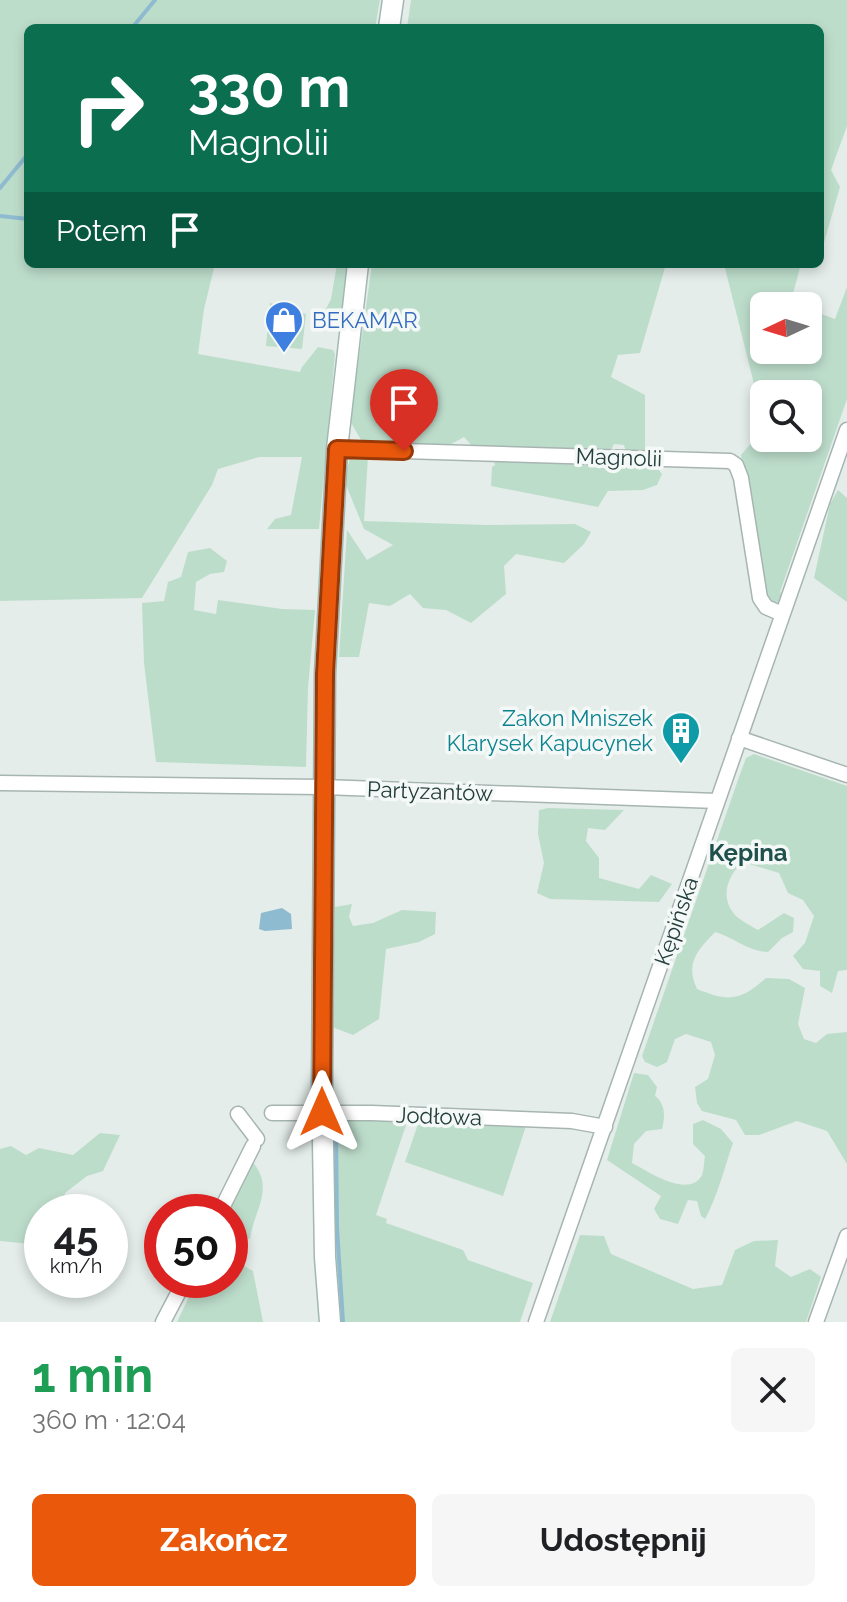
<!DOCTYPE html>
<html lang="pl">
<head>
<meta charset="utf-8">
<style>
	:root { --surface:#fff; --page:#f6f6f6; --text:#202124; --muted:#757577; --accent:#ea580c }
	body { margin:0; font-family:Raleway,sans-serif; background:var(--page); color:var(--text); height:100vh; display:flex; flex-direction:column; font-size:30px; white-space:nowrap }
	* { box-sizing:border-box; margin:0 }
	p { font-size:26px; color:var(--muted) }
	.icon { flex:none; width:44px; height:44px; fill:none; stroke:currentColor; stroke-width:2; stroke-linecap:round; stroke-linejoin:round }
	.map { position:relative; height:1322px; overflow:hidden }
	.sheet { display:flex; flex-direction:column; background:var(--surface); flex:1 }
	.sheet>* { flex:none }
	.hud { position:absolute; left:24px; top:24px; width:800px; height:244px; border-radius:12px; box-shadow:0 4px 12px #0003; background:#0b6e4f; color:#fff; overflow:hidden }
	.needle { width:52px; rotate:266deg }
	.tools { position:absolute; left:750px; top:292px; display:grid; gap:16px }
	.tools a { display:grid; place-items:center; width:72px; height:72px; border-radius:12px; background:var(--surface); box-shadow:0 4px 12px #0003; font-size:40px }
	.speed { position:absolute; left:24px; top:1194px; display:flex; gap:16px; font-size:40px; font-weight:700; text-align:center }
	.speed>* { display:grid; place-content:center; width:104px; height:104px; border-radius:50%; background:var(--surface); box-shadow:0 4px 12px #0003; line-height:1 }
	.speed small { font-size:20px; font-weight:400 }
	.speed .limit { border:12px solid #d22; background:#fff; color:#111 }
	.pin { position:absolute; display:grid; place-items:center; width:68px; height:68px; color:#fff; margin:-82px -34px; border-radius:50% 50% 50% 0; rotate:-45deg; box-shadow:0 0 8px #0007 }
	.pin .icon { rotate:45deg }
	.me { position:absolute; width:88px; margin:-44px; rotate:0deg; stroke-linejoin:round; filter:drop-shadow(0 0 6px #0008) }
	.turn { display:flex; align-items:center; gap:28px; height:168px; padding:0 32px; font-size:36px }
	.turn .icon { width:104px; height:104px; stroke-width:2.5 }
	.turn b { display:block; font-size:56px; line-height:68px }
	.then { display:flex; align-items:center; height:76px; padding:0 32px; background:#0003; gap:16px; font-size:30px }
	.round { display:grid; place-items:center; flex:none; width:84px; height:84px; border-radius:12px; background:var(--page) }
	.summary { display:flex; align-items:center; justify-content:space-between; height:136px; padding:0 32px }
	h1 { font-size:48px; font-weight:700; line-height:60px; color:#1e9e55 }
	.cta { display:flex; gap:16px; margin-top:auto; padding:16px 32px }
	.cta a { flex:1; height:92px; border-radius:12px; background:var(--accent); color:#fff; font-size:32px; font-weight:700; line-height:92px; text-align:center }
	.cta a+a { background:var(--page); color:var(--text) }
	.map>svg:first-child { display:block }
	.green { fill:#bdddcb }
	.water { fill:#8ebbd0 }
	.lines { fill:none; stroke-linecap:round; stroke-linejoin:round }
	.stream { stroke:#8ebbd0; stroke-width:4 }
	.minor-casing { stroke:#a7b5b2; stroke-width:17 }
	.secondary-casing { stroke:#a2b8b4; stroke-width:23 }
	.minor { stroke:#fff; stroke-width:14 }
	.secondary { stroke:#fff; stroke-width:20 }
	.route-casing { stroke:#983908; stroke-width:20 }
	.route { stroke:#ea580c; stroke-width:14 }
	.labels { text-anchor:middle; stroke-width:7; stroke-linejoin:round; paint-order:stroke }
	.shop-label { font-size:22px; fill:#366cbe; stroke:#f4f9f8; text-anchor:start }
	.street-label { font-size:22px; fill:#243e3b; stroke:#f4f9f8 }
	.culture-label { font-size:22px; fill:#0d838f; stroke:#f4f9f8; text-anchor:end }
	.neighbourhood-label { font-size:24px; font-weight:bold; fill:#20504c; stroke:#f4f9f8 }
</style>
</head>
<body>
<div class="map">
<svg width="847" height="1322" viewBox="0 0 847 1322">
	<rect width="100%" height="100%" fill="#e4edea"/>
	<!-- green -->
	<path class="green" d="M 0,0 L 380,0 L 375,28 L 28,28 L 28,264 L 215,264 L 204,309 L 198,354 L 300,372 L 302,367 L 318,347 L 333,350 L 335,354 L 319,529 L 267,529 L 275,519 L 291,515 L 302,457 L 259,457 L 218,469 L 212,485 L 142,598 L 0,601 Z
		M 411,0 L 847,0 L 847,126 L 831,170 L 840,187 L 823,246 L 820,245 L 820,28 L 407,28 Z
		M 337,264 L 349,264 L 343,307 L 329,314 L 325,311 L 331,299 Z
		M 372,264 L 666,264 L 640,353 L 618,355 L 611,377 L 645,395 L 645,453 L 626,452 L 624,445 L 614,444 L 610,452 L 474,448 L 464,437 L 444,448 L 364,445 L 350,421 Z
		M 724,264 L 801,264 L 791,301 L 801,306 L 764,306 L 764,350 L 808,350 L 808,309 L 835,319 L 847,287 L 847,399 L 780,592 L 784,595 C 780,603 776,604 768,602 L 765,589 L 741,455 L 764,428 L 764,438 L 808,438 L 808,394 L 764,394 L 764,424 Z
		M 270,303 L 275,304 L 276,307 L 306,314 L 302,349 L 266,346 Z
		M 351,455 L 368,456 L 364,521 L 487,525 L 575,524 L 591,532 L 584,544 L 564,563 L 516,554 L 504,566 L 506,594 L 471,623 L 446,610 L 423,608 L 410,594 L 390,606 L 369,603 L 359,657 L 339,657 L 347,530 L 367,560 L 393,545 L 364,529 L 344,480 Z
		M 493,459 L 653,462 L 662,474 L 657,485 L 643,490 L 608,491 L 598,507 L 491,486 L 492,467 L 495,465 Z
		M 838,490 L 847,498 L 847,602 L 814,578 L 830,504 Z
		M 210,548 L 227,561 L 224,572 L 210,574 L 196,582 L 194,610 L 216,614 L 218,600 L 282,609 L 315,610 L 308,688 L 306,767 L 156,762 L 144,663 L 142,603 L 164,601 L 168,582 L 181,577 L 188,552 Z
		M 754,754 L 847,786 L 847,970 L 838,971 L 832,993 L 820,986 L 820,971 L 803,969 L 793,956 L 805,943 L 814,916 L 803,900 L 788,893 L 779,873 L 743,862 C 728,875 719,897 735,915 C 741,921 751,926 758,930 L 784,913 L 794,918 L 793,932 L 782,938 L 768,952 C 749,952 733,937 715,932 C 697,951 685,963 697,989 C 729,1002 740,1001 766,978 L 789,979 L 805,988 L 798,1024 L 804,1039 L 816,1043 L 827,1034 L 847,1032 L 847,1164 L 827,1131 L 797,1121 L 759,1135 L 745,1135 L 736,1120 L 702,1111 L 697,1103 L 695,1087 L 708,1079 L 715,1055 L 711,1042 L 686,1034 L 675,1039 L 667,1062 L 657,1067 L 645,1062 L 642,1056 L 739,777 L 746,758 Z
		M 548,808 L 624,810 L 605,830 L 588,828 L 586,841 L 599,858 L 599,878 L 639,889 L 651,875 L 672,884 L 659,902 L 550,899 L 537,893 L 544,863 L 538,834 L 539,810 Z
		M 352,904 L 349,917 L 353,926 L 373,923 L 402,910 L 436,912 L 435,934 L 419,942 L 386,949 L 379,1019 L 353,1035 L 332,1027 L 335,907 Z
		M 634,1073 L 648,1075 L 657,1087 L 655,1096 C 666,1104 665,1117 662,1129 L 646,1131 L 634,1144 L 632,1163 C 649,1172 689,1199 702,1175 C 704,1170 704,1161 705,1156 L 693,1144 L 693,1124 L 703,1120 L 721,1129 L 733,1143 C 724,1169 718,1195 705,1219 L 701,1216 L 697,1201 L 688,1200 L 678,1224 L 660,1219 L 654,1209 L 661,1196 L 607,1160 Z
		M 329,1120 L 407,1122 L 376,1215 L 387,1219 L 386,1223 L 463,1250 L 468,1260 L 533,1283 L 520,1322 L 343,1322 L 337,1270 Z
		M 418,1124 L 526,1126 L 503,1196 L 405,1162 Z
		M 100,1133 L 120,1135 L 103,1171 L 87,1176 L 65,1193 L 61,1212 L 42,1212 L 42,1245 L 0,1241 L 0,1149 L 11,1146 L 26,1155 L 39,1148 L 73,1155 Z
		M 252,1161 C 275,1189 255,1207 250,1239 L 234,1238 L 230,1244 L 230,1212 L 228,1212 Z
		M 580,1235 L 604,1236 L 611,1254 L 693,1289 L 722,1285 L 735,1250 L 754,1241 L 778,1240 L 775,1266 L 791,1277 L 810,1269 L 821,1277 L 806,1322 L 550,1322 Z
		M 230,1258 L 253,1271 L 263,1322 L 177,1322 L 197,1280 L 230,1280 Z"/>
	<!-- water -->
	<path class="water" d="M 282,908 L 291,914 L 292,929 L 265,931 L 259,929 L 261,913 Z"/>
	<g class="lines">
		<!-- stream -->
		<path class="stream" d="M 132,28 L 155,0
			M 0,188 L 28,154
			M 0,216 L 28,219
			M 336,1123 L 337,1228 L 343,1322"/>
		<!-- minor casing -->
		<g class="minor-casing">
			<path id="minor" d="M 337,449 L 730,461 L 736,465 L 741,478 L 760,598 L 766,607 L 782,614
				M 739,738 L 847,775
				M 0,783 L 323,787 L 717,801
				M 272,1113 L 372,1113 L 572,1121 L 605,1127
				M 238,1114 L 257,1139
				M 220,1212 L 253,1146
				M 163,1322 L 185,1280
				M 536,1322 L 847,430
				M 816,1322 L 847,1236"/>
		</g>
		<!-- secondary casing -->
		<g class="secondary-casing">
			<path id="secondary" d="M 389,28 L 393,0
				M 330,1322 L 325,1257 L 322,1085 L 325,674 L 337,449 L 358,264"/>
		</g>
		<!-- minor -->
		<use href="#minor" class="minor"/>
		<!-- secondary -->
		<use href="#secondary" class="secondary"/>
	</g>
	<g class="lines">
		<!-- route casing -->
		<g class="route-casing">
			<path id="route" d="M 322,1112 L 325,674 L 337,449 L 404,451"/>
		</g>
		<!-- route -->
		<use href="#route" class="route"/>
	</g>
	<!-- icons -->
	<defs>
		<g id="shop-pin" transform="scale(2)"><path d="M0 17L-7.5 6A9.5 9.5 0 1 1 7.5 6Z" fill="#3f7fe0" stroke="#f4f9f8"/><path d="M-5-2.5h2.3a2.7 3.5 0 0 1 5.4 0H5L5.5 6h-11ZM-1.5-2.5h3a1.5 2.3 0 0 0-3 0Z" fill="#fff"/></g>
		<g id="building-pin" transform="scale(2)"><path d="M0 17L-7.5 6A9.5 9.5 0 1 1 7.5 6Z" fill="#0f9aa8" stroke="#f4f9f8"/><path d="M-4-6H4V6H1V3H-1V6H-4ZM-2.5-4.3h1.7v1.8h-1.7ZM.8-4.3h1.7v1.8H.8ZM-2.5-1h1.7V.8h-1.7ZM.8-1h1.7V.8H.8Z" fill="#fff"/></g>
	</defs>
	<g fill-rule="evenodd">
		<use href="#shop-pin" x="284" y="320"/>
		<use href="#building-pin" x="681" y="731"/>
	</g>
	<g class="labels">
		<!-- shop labels -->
		<g class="shop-label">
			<text x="312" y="328">BEKAMAR</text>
		</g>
		<!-- street labels -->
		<g class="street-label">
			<text transform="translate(619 457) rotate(2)" y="8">Magnolii</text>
			<text transform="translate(430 791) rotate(2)" y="8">Partyzantów</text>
			<text transform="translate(676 921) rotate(-71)" y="8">Kępińska</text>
			<text transform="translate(439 1116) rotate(2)" y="8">Jodłowa</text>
		</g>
		<!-- culture labels -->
		<g class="culture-label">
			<text x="653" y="726">Zakon Mniszek<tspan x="653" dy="25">Klarysek Kapucynek</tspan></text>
		</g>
		<!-- neighbourhood labels -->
		<g class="neighbourhood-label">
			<text x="748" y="861">Kępina</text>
		</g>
	</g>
</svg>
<div class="tools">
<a><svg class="needle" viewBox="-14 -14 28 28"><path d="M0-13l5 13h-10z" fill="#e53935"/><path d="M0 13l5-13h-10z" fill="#757577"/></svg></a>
<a><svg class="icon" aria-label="search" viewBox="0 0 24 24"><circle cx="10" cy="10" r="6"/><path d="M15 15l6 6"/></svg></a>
</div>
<div class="speed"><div>45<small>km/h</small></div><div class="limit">50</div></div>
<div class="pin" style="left:404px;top:451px;background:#d93025"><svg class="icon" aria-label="arrive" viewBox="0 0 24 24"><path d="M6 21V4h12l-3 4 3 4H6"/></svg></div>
<svg class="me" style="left:322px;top:1112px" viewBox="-20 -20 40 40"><path d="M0-17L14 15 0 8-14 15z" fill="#ea580c" stroke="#fff" stroke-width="4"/></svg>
<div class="hud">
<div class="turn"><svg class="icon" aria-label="right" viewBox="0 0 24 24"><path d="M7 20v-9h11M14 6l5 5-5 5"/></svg><div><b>330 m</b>Magnolii</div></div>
<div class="then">Potem<svg class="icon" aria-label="arrive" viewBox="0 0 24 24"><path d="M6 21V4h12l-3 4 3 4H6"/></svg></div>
</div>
</div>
<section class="sheet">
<div class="summary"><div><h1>1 min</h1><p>360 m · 12:04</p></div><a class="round"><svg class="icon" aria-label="close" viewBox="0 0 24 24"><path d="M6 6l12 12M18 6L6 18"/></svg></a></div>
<div class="cta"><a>Zakończ</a><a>Udostępnij</a></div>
</section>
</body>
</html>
